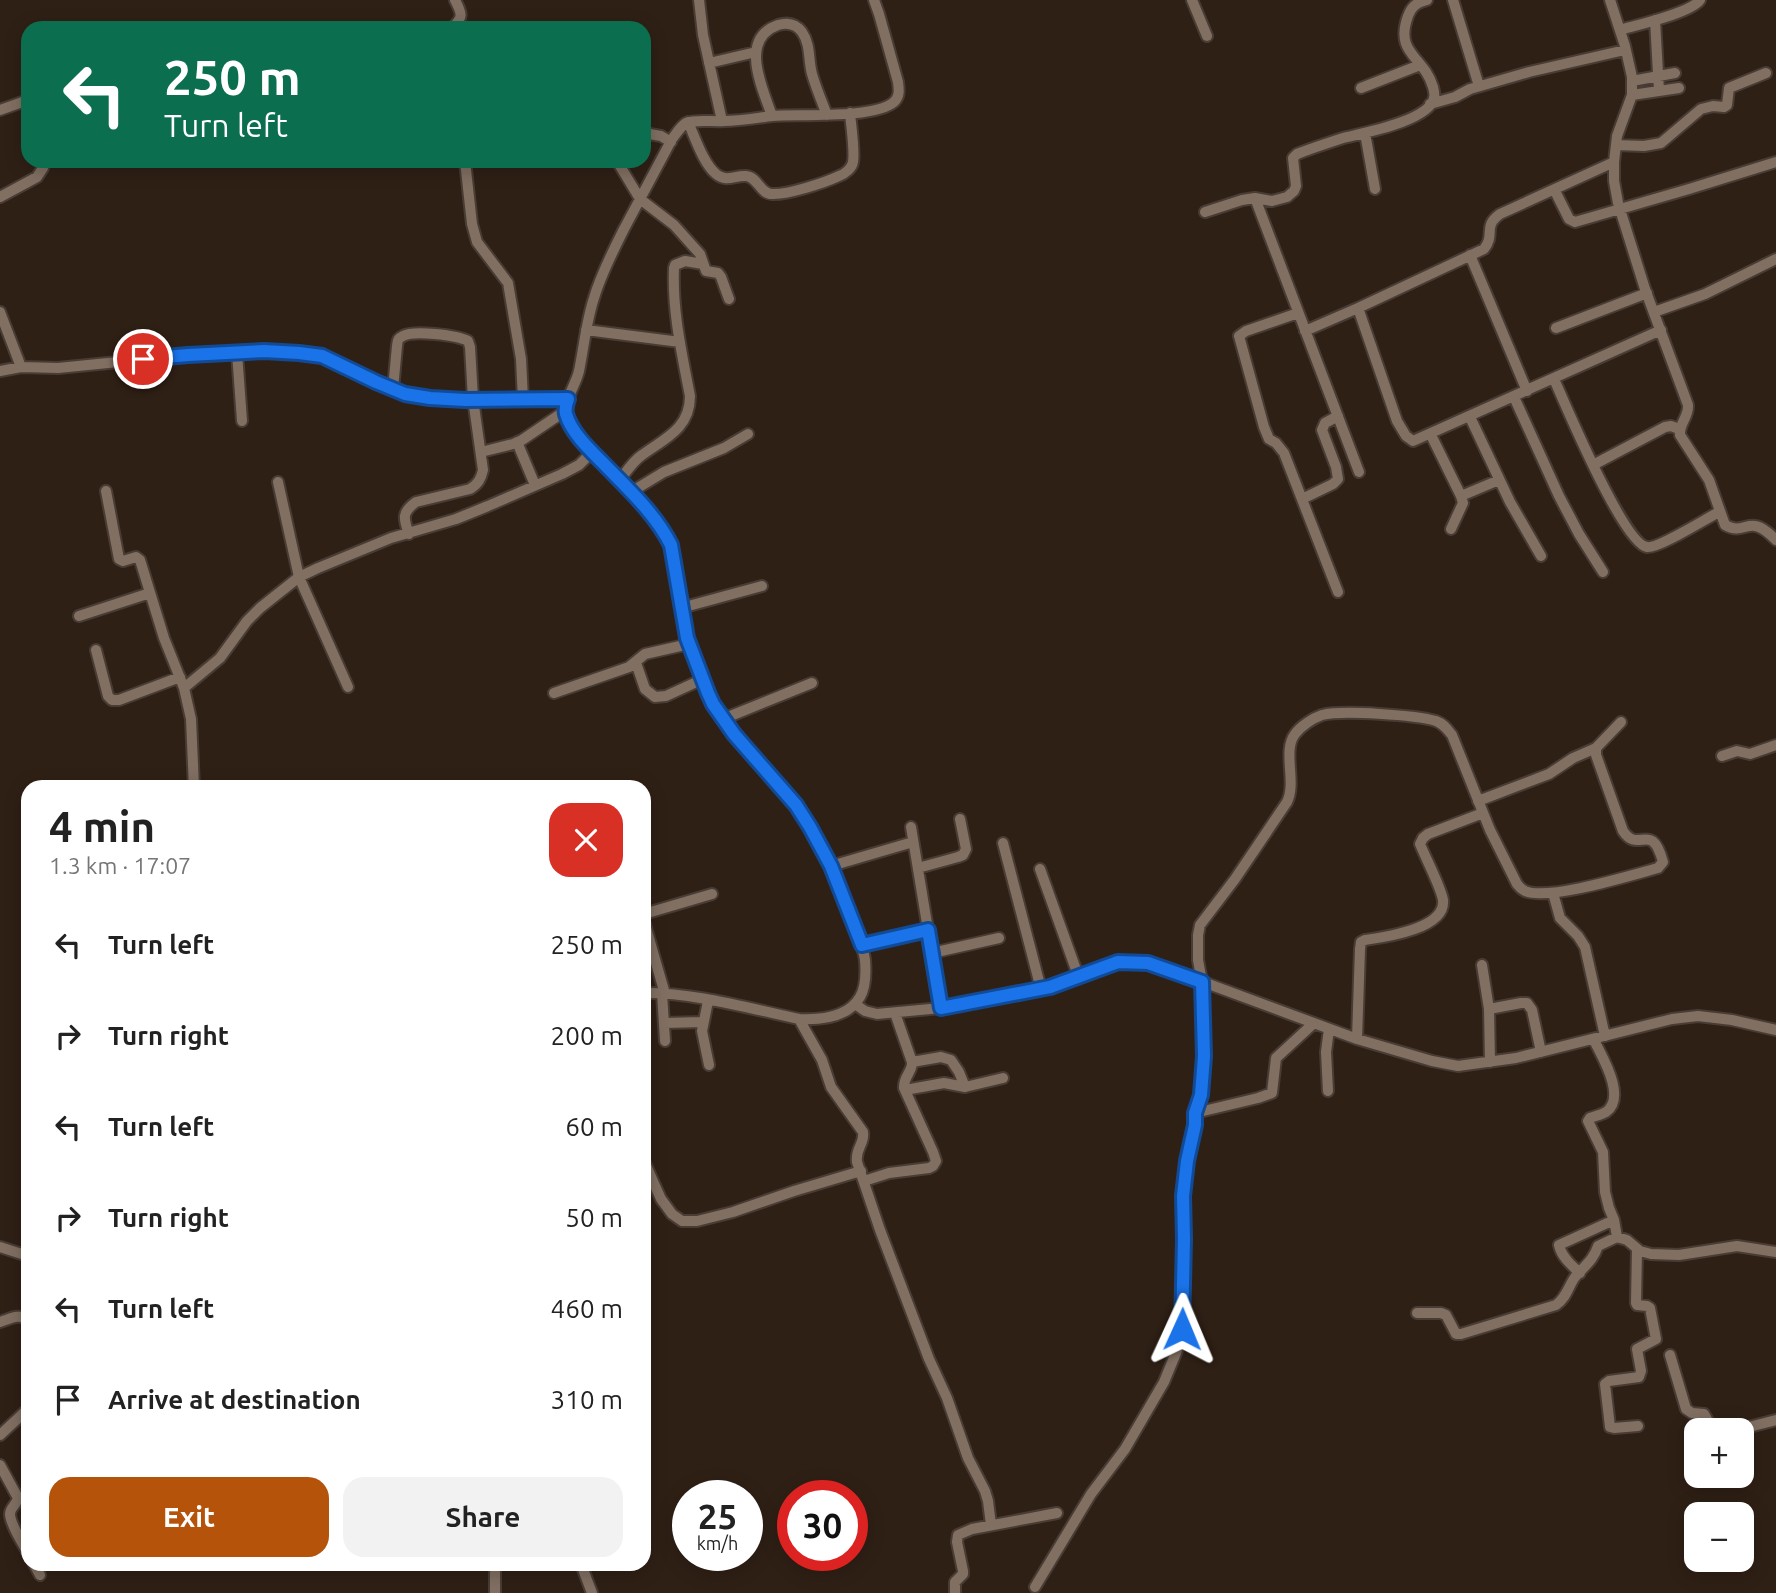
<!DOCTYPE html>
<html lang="en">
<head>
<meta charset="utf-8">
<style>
	:root { --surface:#fff; --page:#f2f2f2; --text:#222; --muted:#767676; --accent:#b45309 }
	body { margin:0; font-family:Ubuntu,sans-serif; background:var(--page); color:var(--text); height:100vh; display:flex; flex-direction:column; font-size:26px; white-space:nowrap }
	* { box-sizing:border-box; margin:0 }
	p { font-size:23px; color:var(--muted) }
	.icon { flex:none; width:38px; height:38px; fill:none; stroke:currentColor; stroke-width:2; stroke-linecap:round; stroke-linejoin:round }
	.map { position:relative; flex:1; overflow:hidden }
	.sheet { position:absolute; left:21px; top:780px; width:630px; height:791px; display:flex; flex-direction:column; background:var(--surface); border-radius:21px; box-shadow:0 4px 18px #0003 }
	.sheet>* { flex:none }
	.hud { position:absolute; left:21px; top:21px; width:630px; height:147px; border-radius:21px; box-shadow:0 4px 18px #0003; background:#0b6e4f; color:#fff; overflow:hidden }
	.buttons { position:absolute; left:1684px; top:1418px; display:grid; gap:14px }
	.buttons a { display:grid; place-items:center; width:70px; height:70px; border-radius:14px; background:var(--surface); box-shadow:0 4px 18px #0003; font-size:35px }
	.speed { position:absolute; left:672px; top:1480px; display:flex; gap:14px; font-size:35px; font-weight:700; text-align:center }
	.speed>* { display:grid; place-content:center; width:91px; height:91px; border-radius:50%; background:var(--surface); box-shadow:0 4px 18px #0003; line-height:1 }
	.speed small { font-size:18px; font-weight:400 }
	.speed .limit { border:10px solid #d22; background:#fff; color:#111 }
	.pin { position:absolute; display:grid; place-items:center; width:60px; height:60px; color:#fff; margin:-30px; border:4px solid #fff; border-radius:50%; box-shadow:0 2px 7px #0007 }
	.me { position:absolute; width:77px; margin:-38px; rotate:1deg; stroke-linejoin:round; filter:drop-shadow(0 0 5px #0008) }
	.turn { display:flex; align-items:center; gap:24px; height:147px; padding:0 28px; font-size:32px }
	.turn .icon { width:91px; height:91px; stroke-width:2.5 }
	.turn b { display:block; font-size:49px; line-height:60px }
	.round { display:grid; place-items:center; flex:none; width:74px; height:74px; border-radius:21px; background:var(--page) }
	.summary { display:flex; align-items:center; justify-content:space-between; height:119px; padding:0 28px }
	h1 { font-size:42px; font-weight:700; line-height:52px }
	.cta { display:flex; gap:14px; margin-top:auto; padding:14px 28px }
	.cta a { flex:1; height:80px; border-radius:21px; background:var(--accent); color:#fff; font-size:28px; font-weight:700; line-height:80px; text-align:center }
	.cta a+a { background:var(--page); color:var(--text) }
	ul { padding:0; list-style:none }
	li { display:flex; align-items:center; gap:21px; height:91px; padding:0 28px }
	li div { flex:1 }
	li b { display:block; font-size:26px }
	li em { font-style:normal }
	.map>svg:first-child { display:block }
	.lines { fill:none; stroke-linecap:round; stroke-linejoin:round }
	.minor-casing { stroke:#483c34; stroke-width:14 }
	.minor { stroke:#816f62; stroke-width:10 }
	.route-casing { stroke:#114b97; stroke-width:18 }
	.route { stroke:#1a73e8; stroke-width:12 }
</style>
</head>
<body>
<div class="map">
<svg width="1776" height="1593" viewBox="0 0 1776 1593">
	<rect width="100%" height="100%" fill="#2f2015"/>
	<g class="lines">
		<!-- minor casing -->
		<g class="minor-casing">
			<path id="minor" d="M 699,0 L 703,35 L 722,121
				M 1192,0 L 1207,36
				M 1453,0 L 1479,86
				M 1610,0 L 1625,46 L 1632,77 L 1632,95 L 1617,136 L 1614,162 L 1614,181 L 1618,203 L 1645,289 L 1688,405 C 1689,417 1679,423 1680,435 L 1709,480 L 1725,525 C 1747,537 1748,511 1776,540
				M 1655,20 L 1659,91
				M 452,28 C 464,17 462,14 455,0
				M 1620,30 C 1637,25 1691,13 1700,0
				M 709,63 L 756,52
				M 1632,81 L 1675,73
				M 1361,88 L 1420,65
				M 1632,95 L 1679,88
				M 1430,104 L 1455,97 L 1470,89 L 1529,72 L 1625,50
				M 0,110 L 28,100
				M 772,116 C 763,89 738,39 778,25 C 788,22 796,24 802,32 C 811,45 808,60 812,74 C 816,88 822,102 827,115
				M 688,122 C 695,137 703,163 716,174 C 727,183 735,175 746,176 C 758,177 760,194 772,194 C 787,195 824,183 839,176 C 845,174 852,168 853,162 C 855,151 851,125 850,113
				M 644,133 L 661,136 L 671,142
				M 1365,133 L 1375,189
				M 1616,145 L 1644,146 L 1661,143 L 1701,109 L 1713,106 L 1724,107 L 1727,105 L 1729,88 L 1766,73
				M 465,161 L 472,224 L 477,242 L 508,283 L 521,359 L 523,400
				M 617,161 L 640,199 L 674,225 L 700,254 L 706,271 L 718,273 L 721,277 L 729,299
				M 1555,191 L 1569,219 L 1575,222 L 1689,189 L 1776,162
				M 0,197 L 37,177 L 43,168 L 43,161
				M 1255,198 L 1359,472
				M 1205,212 L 1242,200 L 1255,198 L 1272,201 L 1287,197 L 1294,191 L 1296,186 L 1293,158 L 1297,154 C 1312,148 1328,143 1343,138 C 1363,133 1429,121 1434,98 C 1435,94 1434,91 1433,87 C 1424,56 1394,54 1408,16 C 1412,6 1416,3 1427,0
				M 1470,255 L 1527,391
				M 1358,308 L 1397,421 L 1406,436 L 1413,441 L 1661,330
				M 0,312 L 21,367
				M 1654,312 L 1705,294 L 1776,259
				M 1298,313 L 1246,331 L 1239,336 L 1264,427 L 1269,439 L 1276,443 L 1284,453 L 1338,592
				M 1556,328 L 1647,293
				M 586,330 L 680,342
				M 1305,331 L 1358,308 L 1484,249 C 1496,234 1482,227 1500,214 L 1614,162
				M 237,353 L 242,421
				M 0,371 L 21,367 L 58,368 L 188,355 L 264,351 L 299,353 L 322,356 L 405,394 L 430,398 L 465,400 L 568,399
				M 1554,379 C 1565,404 1624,544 1647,547 C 1658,549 1707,518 1719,512
				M 393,389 L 397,346 C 398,340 397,339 403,336 C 413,330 457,335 468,341 L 470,347 L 473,399 L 483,470 C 481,479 478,484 470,489 L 416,502 C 402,512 403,518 409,534
				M 1514,397 L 1559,496 L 1579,534 L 1603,572
				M 1470,417 L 1510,502 L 1541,556
				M 1431,435 L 1461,496 L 1463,503 L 1451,529
				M 517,442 L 535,485
				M 481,452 L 513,444 L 522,440 L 565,411
				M 1593,465 L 1665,427 L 1671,426 L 1679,429
				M 620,480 C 626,472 633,461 642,455 C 664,439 690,429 690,396 C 682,354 672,311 674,268 L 675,265 L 685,261 L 703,264
				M 278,482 L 299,577 L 348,687
				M 106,491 L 119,559 L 123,561 L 136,557 L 140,560 L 164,638 L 184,688 L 191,719 L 194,788
				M 631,492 L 664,472 L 724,448 L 748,434
				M 1461,496 L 1499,480
				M 1302,499 L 1333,484 L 1338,479 L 1336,467 L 1322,430 L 1325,423 L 1338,416
				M 681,608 L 762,586
				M 79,616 L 150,593
				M 96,650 L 108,696 L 112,700 L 119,700 L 180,677
				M 636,663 L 645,689 L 655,697 L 666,696 L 703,679
				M 184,688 L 220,658 L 247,621 L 260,608 L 299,577 L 318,568 L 391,538 L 456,519 L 488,506 L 562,474 L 579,465 L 592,452
				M 554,693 L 629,667 L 645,654 L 689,644
				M 723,719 L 812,683
				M 1722,756 L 1737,751 L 1750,754 L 1776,745
				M 1478,801 L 1549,774 L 1573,758 L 1596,748
				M 911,827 L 941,1008
				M 1003,843 L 1041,989
				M 831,866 L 913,842
				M 918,868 L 958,857 L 963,855 L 966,849 L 960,819
				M 1040,869 L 1079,978
				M 1553,893 L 1560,918 L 1578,936 L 1585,947 L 1605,1036
				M 644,914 L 712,894
				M 644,921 L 665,994
				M 862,945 L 928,930
				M 932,953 L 999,938
				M 1482,965 L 1489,1009 L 1490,1062
				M 644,993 C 692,992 751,1009 799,1019 C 820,1020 848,1018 860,997 C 866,987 866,972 865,960 C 863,945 856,930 850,915 C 835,877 821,839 797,806 C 770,771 734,742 713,703 C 687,655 680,599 671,545 C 647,496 595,469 569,422 C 560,404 575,388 579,371 C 584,347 586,322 594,298 C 601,274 613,251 624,229 C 640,199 656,169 672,139 C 676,134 680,127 686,123 C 696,119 713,122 724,121 C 740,121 756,118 772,116 C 799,114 874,119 894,102 C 900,96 899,90 898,82 L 879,14 L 874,0
				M 662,993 L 665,1041
				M 708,1001 L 702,1031 L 709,1065
				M 855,1004 L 865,1011 L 877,1014 L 941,1008 L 1021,994 L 1050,987 L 1079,978 L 1118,962 L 1148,963 L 1195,979 L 1357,1039 L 1432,1061 L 1458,1066 L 1516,1058 L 1672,1019 L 1698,1016 L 1732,1020 L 1776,1030
				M 1489,1009 L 1521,1003 L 1527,1003 L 1532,1010 L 1541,1052
				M 799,1019 L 822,1060 L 831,1087 L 863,1132 C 865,1144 855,1148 857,1162 L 880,1230 L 929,1359 L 947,1398 L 968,1458 L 985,1491 L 988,1501 L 991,1525
				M 664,1023 L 703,1022
				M 1357,1039 L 1360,949 L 1361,942 L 1365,940 C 1385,937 1446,929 1443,900 C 1441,887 1426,859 1420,844 L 1423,838 L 1428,834 L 1483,813
				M 1594,1040 C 1602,1057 1627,1097 1606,1112 C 1601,1115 1595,1116 1590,1118 L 1588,1121 L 1603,1152 L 1605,1192 L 1609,1208 L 1614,1220 L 1617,1237
				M 912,1062 L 941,1057 L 951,1060 L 959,1072 L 965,1087
				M 905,1090 L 944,1083 L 965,1087 L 1003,1078
				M 1328,1091 L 1326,1052 L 1329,1029
				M 1195,1113 L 1258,1098 L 1272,1093 L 1276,1058 L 1314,1023
				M 644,1161 L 661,1199 L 672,1214 L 682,1221 L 697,1221 L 733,1212 L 794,1191 L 861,1171
				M 864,1181 L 889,1173 L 929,1168 L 933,1166 L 936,1161 L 933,1152 L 904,1088 C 903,1077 913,1071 912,1062 L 895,1013
				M 0,1247 L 28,1256
				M 1637,1249 L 1636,1303 L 1637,1305 L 1647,1306 L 1650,1308 L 1656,1339 L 1637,1349 L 1641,1371 L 1639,1377 L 1609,1381 L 1605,1384 L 1610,1427 L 1614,1428 L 1638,1426
				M 1580,1273 C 1571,1265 1561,1256 1559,1245 L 1614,1220
				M 1417,1313 L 1441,1313 L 1446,1315 L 1456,1334 L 1461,1334 L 1556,1305 C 1567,1297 1568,1287 1575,1277 C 1585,1265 1593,1261 1598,1246 L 1617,1237 L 1627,1240 L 1640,1251 L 1651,1254 L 1679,1255 L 1737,1246 L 1776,1252
				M 0,1322 C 10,1319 19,1313 28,1320
				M 1670,1355 L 1686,1409 L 1692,1413 L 1704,1414 L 1713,1430
				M 1737,1430 L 1776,1420
				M 0,1435 L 28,1409
				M 0,1465 L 18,1498 C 17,1504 10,1508 10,1514 C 10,1524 23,1544 28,1553
				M 34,1564 L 40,1575
				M 495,1564 L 495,1593
				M 581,1564 L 592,1593
				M 1035,1587 L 1091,1494 L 1125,1449 L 1164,1382 L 1178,1348 L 1182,1329 L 1184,1239 L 1183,1196 L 1187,1161 L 1195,1125 L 1195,1113 L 1201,1095 L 1204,1056 L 1202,982 L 1198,960 L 1198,935 L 1200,925 L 1235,879 L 1287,802 C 1297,782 1282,751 1295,734 C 1301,726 1313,718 1322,715 C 1342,710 1416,715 1436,721 C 1444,724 1447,729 1452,735 L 1490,830 L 1517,884 C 1520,888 1521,889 1525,891 C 1548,901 1632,875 1658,868 L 1663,862 C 1651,819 1639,855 1623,831 L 1596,755 L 1596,748 L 1621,722
				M 955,1593 L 955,1582 L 963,1574 L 963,1571 L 957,1542 L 958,1535 L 972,1529 L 1057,1513"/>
		</g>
		<!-- minor -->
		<use href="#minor" class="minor"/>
	</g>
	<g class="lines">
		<!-- route casing -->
		<g class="route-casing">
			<path id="route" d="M 143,359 L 188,355 L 264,351 L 299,353 L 322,356 L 376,382 L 405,394 L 430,398 L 465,400 L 568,399 C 566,404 565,409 566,414 C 571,432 589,449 602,462 C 627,488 655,513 671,545 L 687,638 L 708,693 L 713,704 L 734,734 L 796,805 L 810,827 L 831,866 L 862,945 L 928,930 L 941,1008 L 1050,987 L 1118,962 L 1148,963 L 1202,982 L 1204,1056 L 1201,1095 L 1195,1113 L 1195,1125 L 1187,1161 L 1183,1196 L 1184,1239 L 1182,1329"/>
		</g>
		<!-- route -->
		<use href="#route" class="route"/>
	</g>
</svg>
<div class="buttons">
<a>+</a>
<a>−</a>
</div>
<div class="speed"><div>25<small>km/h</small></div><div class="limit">30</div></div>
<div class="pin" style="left:143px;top:359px;background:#d93025"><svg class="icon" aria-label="arrive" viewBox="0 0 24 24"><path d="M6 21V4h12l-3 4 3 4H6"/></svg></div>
<svg class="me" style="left:1182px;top:1329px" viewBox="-20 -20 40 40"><path d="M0-17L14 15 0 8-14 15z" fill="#1a73e8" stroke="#fff" stroke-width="4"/></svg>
<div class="hud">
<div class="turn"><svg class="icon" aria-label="left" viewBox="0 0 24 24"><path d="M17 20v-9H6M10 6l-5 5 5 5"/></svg><div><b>250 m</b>Turn left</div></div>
</div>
<section class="sheet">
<div class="summary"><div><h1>4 min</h1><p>1.3 km · 17:07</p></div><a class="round" style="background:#d93025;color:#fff"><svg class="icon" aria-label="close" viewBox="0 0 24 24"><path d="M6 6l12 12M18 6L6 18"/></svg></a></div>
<ul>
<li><svg class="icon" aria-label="left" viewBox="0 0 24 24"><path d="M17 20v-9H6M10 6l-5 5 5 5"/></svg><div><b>Turn left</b></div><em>250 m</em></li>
<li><svg class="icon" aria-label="right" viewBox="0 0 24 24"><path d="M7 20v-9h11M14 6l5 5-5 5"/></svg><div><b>Turn right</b></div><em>200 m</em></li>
<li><svg class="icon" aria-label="left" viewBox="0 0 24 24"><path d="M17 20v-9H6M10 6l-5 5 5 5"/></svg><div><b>Turn left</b></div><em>60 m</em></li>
<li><svg class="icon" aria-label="right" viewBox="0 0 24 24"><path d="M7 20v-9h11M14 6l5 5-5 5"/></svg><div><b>Turn right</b></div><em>50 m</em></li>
<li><svg class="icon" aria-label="left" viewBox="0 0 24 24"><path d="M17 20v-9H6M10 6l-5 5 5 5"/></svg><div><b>Turn left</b></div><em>460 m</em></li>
<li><svg class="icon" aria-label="arrive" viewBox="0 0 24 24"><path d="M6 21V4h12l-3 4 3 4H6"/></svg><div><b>Arrive at destination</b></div><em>310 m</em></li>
</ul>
<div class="cta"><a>Exit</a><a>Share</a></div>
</section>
</div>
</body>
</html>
